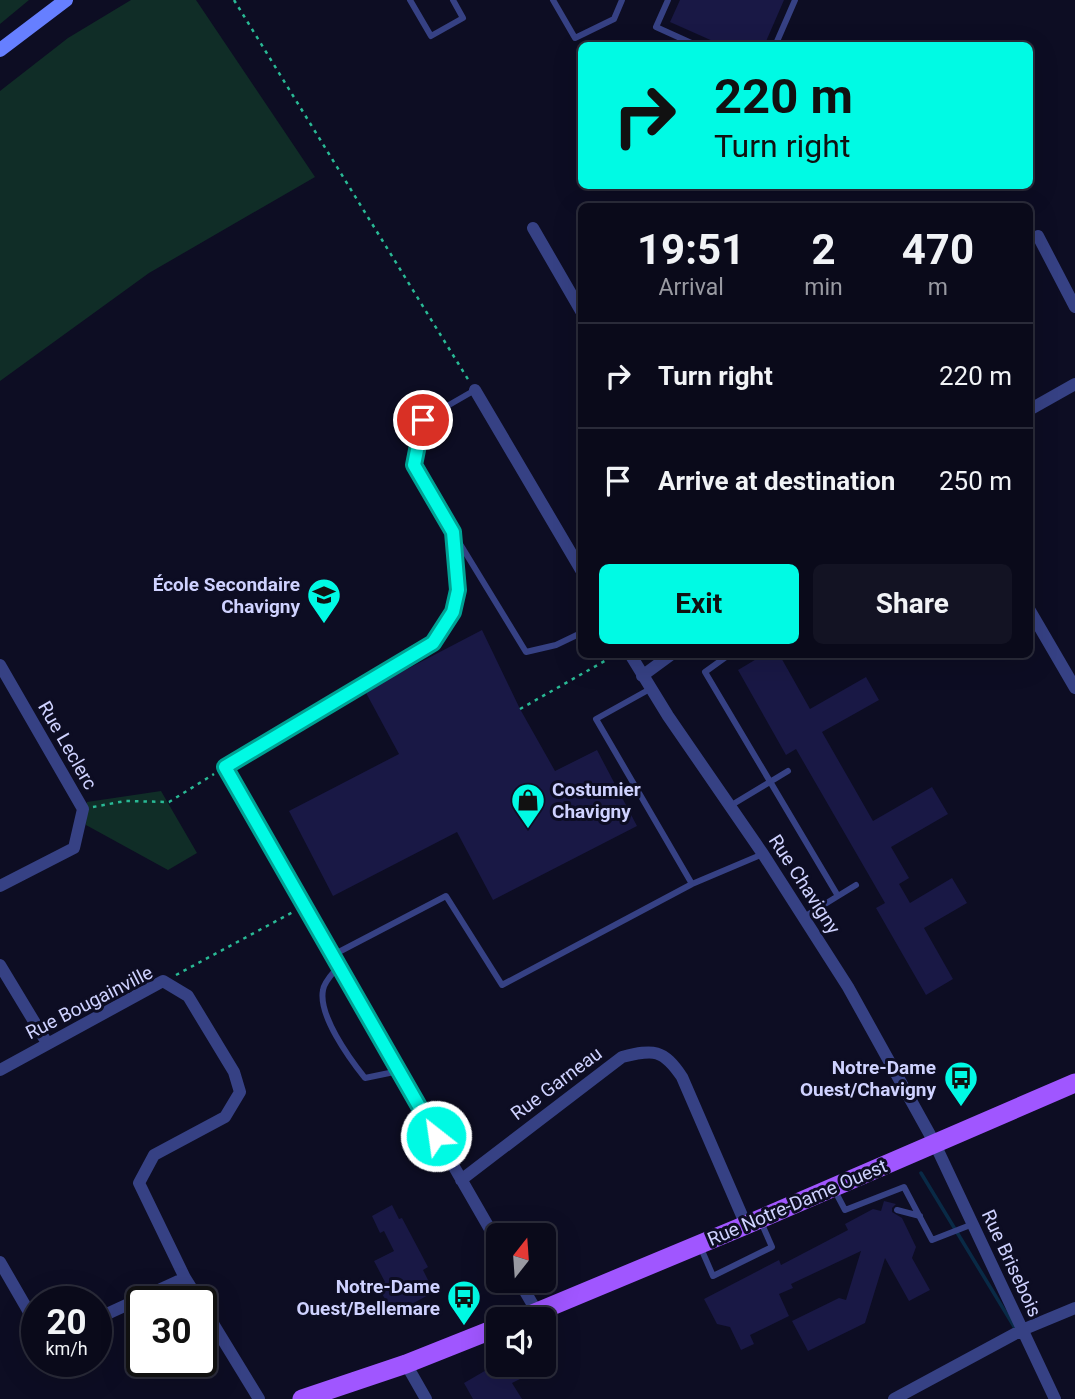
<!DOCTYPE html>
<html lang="en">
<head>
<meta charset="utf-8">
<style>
	:root { --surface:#0a0a1a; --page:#131323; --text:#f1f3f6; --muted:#999aa2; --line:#2a2b39; --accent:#00fae4 }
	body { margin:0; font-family:Roboto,sans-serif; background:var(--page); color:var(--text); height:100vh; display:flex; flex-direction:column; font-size:26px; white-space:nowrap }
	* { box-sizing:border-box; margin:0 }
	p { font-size:23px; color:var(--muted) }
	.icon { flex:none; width:38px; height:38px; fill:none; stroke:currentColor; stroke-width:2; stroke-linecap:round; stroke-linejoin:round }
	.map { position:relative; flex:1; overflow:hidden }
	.drawer { position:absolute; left:578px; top:203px; width:455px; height:455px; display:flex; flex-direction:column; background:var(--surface); border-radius:10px; box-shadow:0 7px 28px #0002,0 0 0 2px var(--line) }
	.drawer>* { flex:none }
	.hud { position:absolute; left:578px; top:42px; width:455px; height:147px; border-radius:10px; box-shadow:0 7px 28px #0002,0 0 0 2px var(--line); background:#00fae4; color:#111; overflow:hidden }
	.needle { width:46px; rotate:17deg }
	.fabs { position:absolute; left:486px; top:1223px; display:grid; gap:14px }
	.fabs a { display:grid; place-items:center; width:70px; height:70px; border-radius:10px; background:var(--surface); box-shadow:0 7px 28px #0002,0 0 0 2px var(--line); font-size:35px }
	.speed { position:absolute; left:21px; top:1286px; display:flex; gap:14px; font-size:35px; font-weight:700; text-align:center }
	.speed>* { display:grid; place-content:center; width:91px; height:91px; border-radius:50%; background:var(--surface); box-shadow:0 7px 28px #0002,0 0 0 2px var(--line); line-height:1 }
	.speed small { font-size:18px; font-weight:400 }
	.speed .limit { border:4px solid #111; border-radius:10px; background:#fff; color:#111 }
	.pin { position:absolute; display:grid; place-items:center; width:60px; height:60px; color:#fff; margin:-30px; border:4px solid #fff; border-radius:50%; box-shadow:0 2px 7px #0007 }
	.me { position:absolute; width:77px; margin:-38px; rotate:330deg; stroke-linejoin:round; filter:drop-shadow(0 0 5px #0008) }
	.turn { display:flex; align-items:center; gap:24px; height:147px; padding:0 21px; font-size:32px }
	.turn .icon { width:91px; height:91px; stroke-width:2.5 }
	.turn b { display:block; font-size:49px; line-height:60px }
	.eta { display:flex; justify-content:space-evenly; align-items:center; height:119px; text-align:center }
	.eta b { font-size:42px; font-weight:700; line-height:49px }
	.primary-button { display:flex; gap:14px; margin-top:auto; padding:14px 21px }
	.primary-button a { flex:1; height:80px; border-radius:10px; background:var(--accent); color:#111; font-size:28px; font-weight:700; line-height:80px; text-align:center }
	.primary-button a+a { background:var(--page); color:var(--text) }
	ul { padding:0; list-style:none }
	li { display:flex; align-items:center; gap:21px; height:105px; padding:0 21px; border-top:2px solid var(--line) }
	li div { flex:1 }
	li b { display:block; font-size:26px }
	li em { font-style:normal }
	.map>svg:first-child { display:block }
	.green { fill:#102d27 }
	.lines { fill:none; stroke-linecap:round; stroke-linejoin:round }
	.stream { stroke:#092a46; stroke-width:3.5 }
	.building { fill:#191845 }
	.path { stroke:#29b995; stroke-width:2.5; stroke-dasharray:3.5 5; stroke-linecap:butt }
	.lane { stroke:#364184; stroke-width:6 }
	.street { stroke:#364184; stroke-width:12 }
	.secondary { stroke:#667fff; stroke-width:14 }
	.primary { stroke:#a056ff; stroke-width:19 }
	.route-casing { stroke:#00a294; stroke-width:18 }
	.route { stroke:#00fae4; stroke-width:12 }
	.labels { text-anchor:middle; stroke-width:6; stroke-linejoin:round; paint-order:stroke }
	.poi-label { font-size:19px; font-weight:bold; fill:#cfd2ff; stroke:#0d0d23; text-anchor:end }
	.street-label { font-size:19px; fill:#cfd2ff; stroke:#0d0d23 }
</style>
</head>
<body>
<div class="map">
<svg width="1075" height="1399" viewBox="0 0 1075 1399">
	<rect width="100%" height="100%" fill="#0d0d23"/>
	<!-- green -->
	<path class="green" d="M 0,0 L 29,0 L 0,24 Z
		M 131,0 L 196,0 L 315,177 L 149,273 L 0,381 L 0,91 L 68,38 Z
		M 161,791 L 197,853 L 168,870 L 86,825 L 87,802 Z"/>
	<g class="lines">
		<!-- stream -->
		<path class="stream" d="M 921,1173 L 1015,1328"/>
	</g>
	<!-- building -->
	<path class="building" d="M 680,0 L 784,0 L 764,46 L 724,46 L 670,22 Z
		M 482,630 L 520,709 L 555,771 L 597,750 L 637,826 L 493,900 L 457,832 L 333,896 L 289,811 L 399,754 L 365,691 Z
		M 765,654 L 779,654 L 810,709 L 866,677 L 879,700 L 822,732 L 873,821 L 932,787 L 948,814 L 891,847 L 909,878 L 899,884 L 910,903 L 952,878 L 967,903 L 924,928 L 953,979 L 926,995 L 876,908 L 885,903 L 796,749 L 786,755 L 738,670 Z
		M 884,1201 L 896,1204 L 892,1208 L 892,1212 L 902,1218 L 916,1247 L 912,1258 L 930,1290 L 909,1301 L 885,1258 L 865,1323 L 808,1351 L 792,1321 L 839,1298 L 846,1300 L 861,1251 L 791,1284 L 793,1288 L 779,1294 L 789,1316 L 750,1335 L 754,1344 L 741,1350 L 730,1327 L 717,1324 L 704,1299 L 779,1260 L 781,1265 L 848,1230 L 845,1224 L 873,1209 L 881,1211 Z
		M 392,1205 L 399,1219 L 402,1218 L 428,1267 L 423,1270 L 434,1292 L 393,1314 L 379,1288 L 385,1282 L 374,1261 L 394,1251 L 384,1231 L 380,1233 L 372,1216 Z
		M 495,1365 L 527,1365 L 532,1373 L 512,1383 L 522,1399 L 473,1399 L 464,1383 Z"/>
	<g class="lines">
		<!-- path -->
		<path class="path" d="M 234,0 L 469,381
			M 520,709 L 617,654
			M 93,807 L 125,801 L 169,802 L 214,774
			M 176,975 L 293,912"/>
		<!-- lane -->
		<path class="lane" d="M 410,0 L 431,36 L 463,18 L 453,0
			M 553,0 L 575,38 L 614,19 L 622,0
			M 668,0 L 656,27 L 698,46
			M 775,46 L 795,0
			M 454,534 L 526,652 L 556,645 L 581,633
			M 730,654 L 705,672 L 838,896 L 804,917
			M 650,689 L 596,719 L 692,884
			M 224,767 L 433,643 L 453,612 L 458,590 L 453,532 L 414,465 L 423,420 L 475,390
			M 730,806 L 788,771
			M 838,896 L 856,885
			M 333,955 L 446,896 L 502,985 L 692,884 L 763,854
			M 338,967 C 333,973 324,982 323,990 C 318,1015 349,1058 365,1078 L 399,1071
			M 835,1191 L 845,1210 L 904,1187 L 932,1240 L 973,1224
			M 897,1210 L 920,1216
			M 700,1246 L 713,1276 L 772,1247 L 761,1222"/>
		<!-- street -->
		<path class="street" d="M 533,228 L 581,311
			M 1038,236 L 1075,307
			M 475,390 L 581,570
			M 1029,410 L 1075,384
			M 1029,609 L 1075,688
			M 630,654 L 668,716 L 763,854 L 848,987 L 934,1142 L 1055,1399
			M 0,665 L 83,809 L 74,848 L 0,886
			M 642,676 L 672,654
			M 224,767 L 499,1245
			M 0,965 L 47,1043
			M 0,1070 L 163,981 L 188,996 L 234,1072 L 240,1092 L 225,1117 L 154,1155 L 139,1183 L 185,1278 L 200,1302
			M 461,1180 L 622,1057 C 654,1049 663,1049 682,1077 L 746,1225
			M 0,1262 L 37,1326
			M 519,1281 L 537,1312
			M 201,1304 L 259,1399
			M 96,1319 L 185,1278
			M 406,1364 L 426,1399
			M 894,1399 L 1022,1330 L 1075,1308"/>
		<!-- secondary -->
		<path class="secondary" d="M 0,50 L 66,0"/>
		<!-- primary -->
		<path class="primary" d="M 518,1320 L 746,1225 L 1075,1083
			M 302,1399 L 406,1364 L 499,1327"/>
	</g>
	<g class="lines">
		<!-- route casing -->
		<g class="route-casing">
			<path id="route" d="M 423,420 L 414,465 L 453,532 L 458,590 L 453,612 L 433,643 L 225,767 L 436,1136"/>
		</g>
		<!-- route -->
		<use href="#route" class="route"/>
	</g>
	<!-- icons -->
	<defs>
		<g id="school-pin" transform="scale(1.75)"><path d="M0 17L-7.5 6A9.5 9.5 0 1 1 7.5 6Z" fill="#00fae4" stroke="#0d0d23"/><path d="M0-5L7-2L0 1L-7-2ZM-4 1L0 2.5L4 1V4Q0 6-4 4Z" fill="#111"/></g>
		<g id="shop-pin" transform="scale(1.75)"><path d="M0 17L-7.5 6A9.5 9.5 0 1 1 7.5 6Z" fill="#00fae4" stroke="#0d0d23"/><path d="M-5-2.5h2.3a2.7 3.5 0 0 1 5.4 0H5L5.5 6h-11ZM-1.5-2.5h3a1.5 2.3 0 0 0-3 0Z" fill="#111"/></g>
		<g id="bus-pin" transform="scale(1.75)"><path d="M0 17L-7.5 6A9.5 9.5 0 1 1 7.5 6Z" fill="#00fae4" stroke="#0d0d23"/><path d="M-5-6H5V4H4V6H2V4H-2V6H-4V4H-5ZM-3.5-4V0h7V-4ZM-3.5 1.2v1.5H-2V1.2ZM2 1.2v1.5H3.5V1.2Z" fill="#111"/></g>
	</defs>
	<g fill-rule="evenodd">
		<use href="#school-pin" x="324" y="595"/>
		<use href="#shop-pin" x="528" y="800"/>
		<use href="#bus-pin" x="961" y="1078"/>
		<use href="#bus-pin" x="464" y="1297"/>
	</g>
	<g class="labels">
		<!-- poi labels -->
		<g class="poi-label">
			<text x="300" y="591">École Secondaire<tspan x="300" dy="22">Chavigny</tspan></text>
			<text x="552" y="796" text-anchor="start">Costumier<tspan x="552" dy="22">Chavigny</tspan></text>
			<text x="936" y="1074">Notre-Dame<tspan x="936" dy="22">Ouest/Chavigny</tspan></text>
			<text x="440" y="1293">Notre-Dame<tspan x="440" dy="22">Ouest/Bellemare</tspan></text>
		</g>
		<!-- street labels -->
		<g class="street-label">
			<text transform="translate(68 745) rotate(60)" y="7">Rue Leclerc</text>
			<text transform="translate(805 884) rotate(57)" y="7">Rue Chavigny</text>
			<text transform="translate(89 1002) rotate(-27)" y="7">Rue Bougainville</text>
			<text transform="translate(556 1083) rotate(-37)" y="7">Rue Garneau</text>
			<text transform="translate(797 1202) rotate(-23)" y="7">Rue Notre-Dame Ouest</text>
			<text transform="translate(1012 1263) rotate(65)" y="7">Rue Brisebois</text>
		</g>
	</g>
</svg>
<div class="fabs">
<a><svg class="needle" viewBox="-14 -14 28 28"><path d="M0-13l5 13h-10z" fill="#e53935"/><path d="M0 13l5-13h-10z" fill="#999aa2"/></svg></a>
<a><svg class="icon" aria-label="sound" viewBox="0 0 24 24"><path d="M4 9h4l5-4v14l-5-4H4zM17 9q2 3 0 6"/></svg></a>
</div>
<div class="speed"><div>20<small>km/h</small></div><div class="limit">30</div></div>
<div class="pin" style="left:423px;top:420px;background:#d93025"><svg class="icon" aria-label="arrive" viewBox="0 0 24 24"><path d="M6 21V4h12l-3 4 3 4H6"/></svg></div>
<svg class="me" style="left:436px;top:1136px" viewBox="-20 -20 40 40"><circle r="17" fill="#00fae4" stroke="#fff" stroke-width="3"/><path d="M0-11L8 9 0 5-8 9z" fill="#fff"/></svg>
<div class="hud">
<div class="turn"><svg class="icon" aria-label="right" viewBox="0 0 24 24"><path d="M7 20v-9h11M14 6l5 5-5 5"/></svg><div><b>220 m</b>Turn right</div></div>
</div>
<section class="drawer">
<div class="eta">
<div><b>19:51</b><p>Arrival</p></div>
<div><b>2</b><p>min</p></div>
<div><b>470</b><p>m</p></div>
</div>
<ul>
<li><svg class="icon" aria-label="right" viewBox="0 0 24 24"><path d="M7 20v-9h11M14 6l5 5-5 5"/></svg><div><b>Turn right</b></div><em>220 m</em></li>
<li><svg class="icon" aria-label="arrive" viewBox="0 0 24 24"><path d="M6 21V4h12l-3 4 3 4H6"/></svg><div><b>Arrive at destination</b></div><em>250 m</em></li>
</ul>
<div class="primary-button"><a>Exit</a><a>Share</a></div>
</section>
</div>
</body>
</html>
